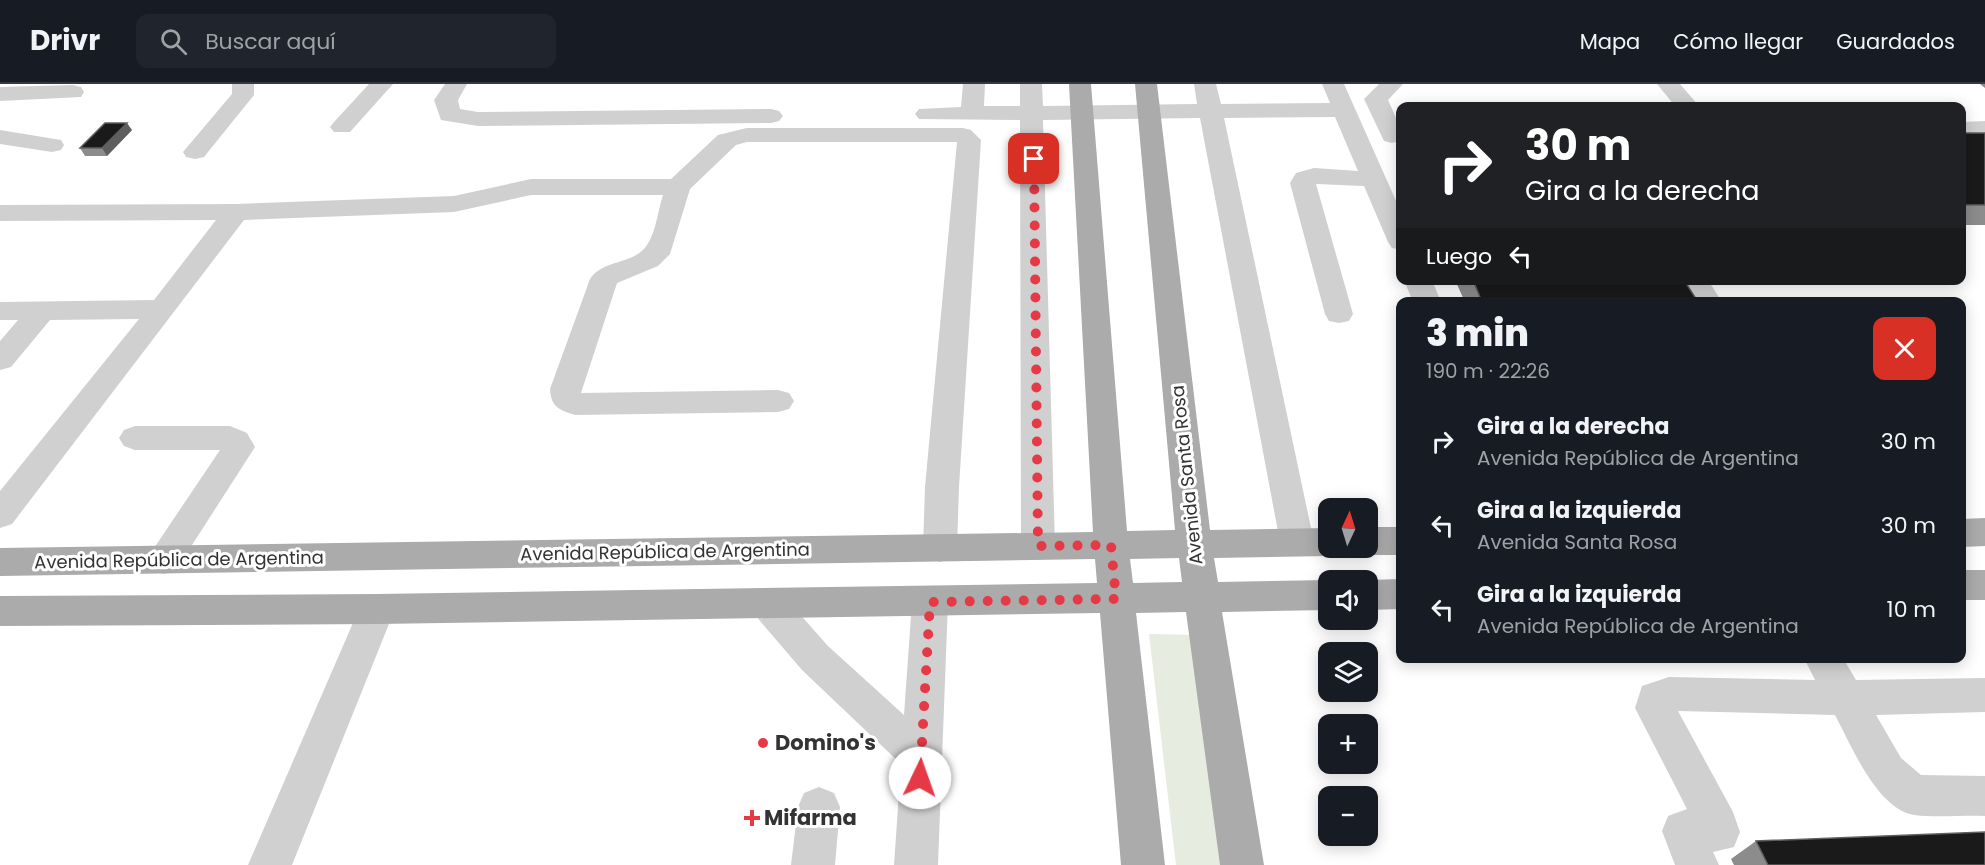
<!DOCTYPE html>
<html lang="es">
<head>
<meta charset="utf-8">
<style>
	:root { --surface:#171b24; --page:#20242c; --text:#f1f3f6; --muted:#9ea1a6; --line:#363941 }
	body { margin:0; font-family:Poppins,sans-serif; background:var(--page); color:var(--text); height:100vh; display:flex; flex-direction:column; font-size:22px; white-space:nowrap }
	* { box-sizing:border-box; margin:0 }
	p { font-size:20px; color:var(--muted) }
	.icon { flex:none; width:33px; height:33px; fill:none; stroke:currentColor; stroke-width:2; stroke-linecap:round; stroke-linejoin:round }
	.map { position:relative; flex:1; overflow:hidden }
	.drawer { position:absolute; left:1396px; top:213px; width:570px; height:366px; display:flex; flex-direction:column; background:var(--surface); border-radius:12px; box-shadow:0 3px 15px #0003 }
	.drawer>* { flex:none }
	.top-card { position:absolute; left:1396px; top:18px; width:570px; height:183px; border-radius:12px; box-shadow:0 3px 15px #0003; background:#202124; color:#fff; overflow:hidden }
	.needle { width:39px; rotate:4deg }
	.tools { position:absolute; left:1318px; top:414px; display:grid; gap:12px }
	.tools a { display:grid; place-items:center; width:60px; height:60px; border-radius:12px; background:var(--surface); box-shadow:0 3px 15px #0003; font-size:30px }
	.pin { position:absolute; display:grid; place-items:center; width:51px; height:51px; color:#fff; margin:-26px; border-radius:12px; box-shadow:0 3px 9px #0006 }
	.me { position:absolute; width:66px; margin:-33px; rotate:3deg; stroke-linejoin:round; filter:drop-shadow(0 0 4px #0008) }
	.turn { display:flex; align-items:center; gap:21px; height:126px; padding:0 30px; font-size:27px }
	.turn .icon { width:78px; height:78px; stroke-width:2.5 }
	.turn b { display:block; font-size:42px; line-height:51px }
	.then { display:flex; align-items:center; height:57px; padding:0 30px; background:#0003; gap:12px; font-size:22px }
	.round { display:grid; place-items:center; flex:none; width:63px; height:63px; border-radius:12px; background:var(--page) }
	.overview { display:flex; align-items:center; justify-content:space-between; height:102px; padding:0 30px }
	h1 { font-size:36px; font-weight:800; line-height:45px }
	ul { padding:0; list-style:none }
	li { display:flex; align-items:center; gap:18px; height:84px; padding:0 30px }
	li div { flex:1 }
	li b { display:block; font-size:22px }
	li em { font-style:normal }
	header { display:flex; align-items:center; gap:36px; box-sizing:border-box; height:84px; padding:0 30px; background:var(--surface); border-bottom:2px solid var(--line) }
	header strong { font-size:28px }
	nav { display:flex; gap:33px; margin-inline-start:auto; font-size:21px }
	.search { width:420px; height:54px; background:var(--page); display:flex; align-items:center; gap:15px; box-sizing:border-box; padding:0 21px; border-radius:12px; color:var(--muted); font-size:22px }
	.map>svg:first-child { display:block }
	.green { fill:#e6ecdf }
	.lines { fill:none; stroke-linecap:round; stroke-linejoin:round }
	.minor { fill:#d0d0d0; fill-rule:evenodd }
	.major { fill:#ababab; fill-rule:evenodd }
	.wall { fill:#8c8c8c }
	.shaded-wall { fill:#5f5f5f }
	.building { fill:#1a1a1a; stroke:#5f5f5f; stroke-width:1.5 }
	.route { stroke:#e63946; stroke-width:10; stroke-dasharray:0 18 }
	.poi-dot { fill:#e63946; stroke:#fff; stroke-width:2 }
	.labels { text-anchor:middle; stroke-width:6; stroke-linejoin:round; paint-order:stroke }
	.street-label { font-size:18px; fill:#333; stroke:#fff }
	.near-poi-label { font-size:21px; font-weight:bold; fill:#333; stroke:#fff; text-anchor:start }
</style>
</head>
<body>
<header>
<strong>Drivr</strong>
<div class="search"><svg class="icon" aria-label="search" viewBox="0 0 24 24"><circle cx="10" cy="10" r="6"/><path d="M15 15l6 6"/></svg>Buscar aquí</div>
<nav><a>Mapa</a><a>Cómo llegar</a><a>Guardados</a></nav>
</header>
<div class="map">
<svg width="1985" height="781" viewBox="0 0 1985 781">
	<rect width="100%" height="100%" fill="#fff"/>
	<!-- green -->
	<path class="green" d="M 1149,550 L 1198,551 L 1232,781 L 1176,781 Z"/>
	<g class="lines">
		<!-- minor -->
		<path class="minor" d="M 232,0 L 254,0 L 254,11 L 204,73 L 195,75 L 186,73 L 183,68 L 232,10 Z
			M 369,0 L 393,0 L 350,48 L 334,48 L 330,43 L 334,38 Z
			M 445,0 L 467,0 L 458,16 L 460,25 L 478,28 L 771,25 L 779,27 L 783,32 L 779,37 L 771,39 L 478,42 L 441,36 L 434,16 Z
			M 963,0 L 985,0 L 984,22 L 1020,22 L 1020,0 L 1042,0 L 1043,22 L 1197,20 L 1194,0 L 1216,0 L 1221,20 L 1330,19 L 1322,0 L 1344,0 L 1401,128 L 1401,166 L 1392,164 L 1388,158 L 1364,102 L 1316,100 L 1353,230 L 1349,237 L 1339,239 L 1329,237 L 1325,230 L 1290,99 L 1296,89 L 1314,84 L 1358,87 L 1335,33 L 1224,34 L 1314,458 L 1309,468 L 1297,472 L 1285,468 L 1280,458 L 1200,34 L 1043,36 L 1055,462 L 1050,472 L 1038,476 L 1026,472 L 1021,462 L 1020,36 L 919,35 L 915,30 L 919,25 L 961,23 Z
			M 1379,0 L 1403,0 L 1388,16 L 1401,45 L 1400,57 L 1392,59 L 1384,57 L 1364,15 Z
			M 1657,0 L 1680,0 L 1699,22 L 1675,22 Z
			M 73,1 L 81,3 L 84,8 L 81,13 L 0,17 L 0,3 Z
			M 1985,37 L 1985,51 L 1962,52 L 1962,38 Z
			M 747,44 L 963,44 L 971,46 L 981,56 L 959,403 L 957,464 L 952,474 L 940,478 L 928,474 L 923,464 L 925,403 L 957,58 L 747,58 L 736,61 L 690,105 L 670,170 L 658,182 L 617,199 L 581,309 L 778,306 L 789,309 L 794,317 L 789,325 L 778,328 L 575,331 C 559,326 551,323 550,305 L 590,195 C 603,175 634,181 647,161 C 656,148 658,126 663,111 L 531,111 L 454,128 L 244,136 L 12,440 L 0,444 L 0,407 L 139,235 L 50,236 L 11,283 L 0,286 L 0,257 L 18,236 L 0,236 L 0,218 L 154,216 L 216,136 L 0,137 L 0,121 L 236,120 L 454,112 L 531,95 L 671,95 L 718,51 Z
			M 0,46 L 61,56 L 64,61 L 61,66 L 52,68 L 0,60 Z
			M 1404,196 L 1432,196 L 1441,218 L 1413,218 Z
			M 1679,196 L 1708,196 L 1722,218 L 1693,218 Z
			M 135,342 L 230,342 L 247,349 L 255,363 L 176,486 L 164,490 L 152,486 L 146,476 L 220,366 L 135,366 L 124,362 L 119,354 L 124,346 Z
			M 930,503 L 943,507 L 948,518 L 938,781 L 894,781 L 901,680 L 802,586 L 755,531 L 750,520 L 755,509 L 768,505 L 781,509 L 828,562 L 904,631 L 912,518 L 917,507 Z
			M 377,510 L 390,514 L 395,525 L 292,781 L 248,781 L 359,525 L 364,514 Z
			M 1804,574 L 1843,574 L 1856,596 L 1985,594 L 1985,628 L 1876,631 L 1901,674 L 1921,691 L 1985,692 L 1985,732 C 1962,731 1937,734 1914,731 C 1877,725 1851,661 1835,631 L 1678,627 L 1733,728 L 1740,748 L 1734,763 L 1713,768 L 1719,781 L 1675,781 L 1662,747 L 1668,732 L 1687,725 L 1635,624 L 1642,602 L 1669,593 L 1815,596 Z
			M 819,703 L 834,709 L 840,723 L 835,781 L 791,781 L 798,723 L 804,709 Z"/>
		<!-- major -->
		<path class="major" d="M 1069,0 L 1091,0 L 1127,447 L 1175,446 L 1135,0 L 1157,0 L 1210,446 L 1329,444 L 1329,464 L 1344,464 L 1341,468 L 1329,472 L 1214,474 L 1218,498 L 1329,496 L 1330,496 L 1329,526 L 1222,528 L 1264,781 L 1220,781 L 1186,528 L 1136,529 L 1165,781 L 1121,781 L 1100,529 L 377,540 L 0,542 L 0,512 L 377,510 L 1097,499 L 1095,475 L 0,492 L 0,464 L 1093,448 ZM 1179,474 L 1182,498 L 1133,499 L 1130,475 Z
			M 1985,434 L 1985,462 L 1962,463 L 1962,435 Z
			M 1368,443 L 1401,443 L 1401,471 L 1368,471 L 1356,467 L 1354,464 L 1368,464 Z
			M 1962,486 L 1985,486 L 1985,516 L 1962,516 Z
			M 1401,495 L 1401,525 L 1368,526 L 1367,496 Z"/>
	</g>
	<!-- wall -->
	<path class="wall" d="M 1980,0 L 1985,0 L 1985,4 Z
		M 132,46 L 107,72 L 85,72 L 80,64 Z
		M 1962,49 L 1985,49 L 1985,141 L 1962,141 Z
		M 1455,196 L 1684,196 L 1698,218 L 1465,218 Z
		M 1756,757 L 1985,781 L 1734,781 L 1731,775 Z"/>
	<!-- shaded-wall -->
	<path class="shaded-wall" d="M 127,39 L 132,46 L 107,72 L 102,64 Z"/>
	<!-- building -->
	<path class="building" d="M 105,39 L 127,39 L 102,64 L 80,64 Z
		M 1962,49 L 1985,49 L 1985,121 L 1962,121 Z
		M 1473,196 L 1684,196 L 1698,218 L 1482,218 Z
		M 1985,748 L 1985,781 L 1768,781 L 1756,757 Z"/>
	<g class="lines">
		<!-- route -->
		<path class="route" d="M 920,694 L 930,518 L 1116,515 L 1111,461 L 1038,462 L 1034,75"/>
	</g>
	<!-- markers -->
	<g class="poi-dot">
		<circle cx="763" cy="659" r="6"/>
		<path d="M749 725h6v6h6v6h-6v6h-6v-6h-6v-6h6z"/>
	</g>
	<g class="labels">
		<!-- street labels -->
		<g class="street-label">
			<text transform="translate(1187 391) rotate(-96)" y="6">Avenida Santa Rosa</text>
			<text transform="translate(665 468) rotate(-1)" y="6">Avenida República de Argentina</text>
			<text transform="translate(179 476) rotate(-1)" y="6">Avenida República de Argentina</text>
		</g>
		<!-- near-poi labels -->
		<g class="near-poi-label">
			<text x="775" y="666">Domino's</text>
			<text x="764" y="741">Mifarma</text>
		</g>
	</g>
</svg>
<div class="tools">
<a><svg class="needle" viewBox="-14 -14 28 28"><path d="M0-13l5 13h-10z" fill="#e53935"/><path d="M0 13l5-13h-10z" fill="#9ea1a6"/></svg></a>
<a><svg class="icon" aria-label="sound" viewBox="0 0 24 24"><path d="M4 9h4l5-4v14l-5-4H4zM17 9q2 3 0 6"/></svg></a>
<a><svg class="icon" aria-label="layers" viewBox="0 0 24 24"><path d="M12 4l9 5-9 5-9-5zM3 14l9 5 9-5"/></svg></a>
<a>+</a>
<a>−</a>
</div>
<div class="pin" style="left:1034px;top:75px;background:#d93025"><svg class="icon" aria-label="arrive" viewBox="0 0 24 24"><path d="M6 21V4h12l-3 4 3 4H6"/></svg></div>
<svg class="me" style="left:920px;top:694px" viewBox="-20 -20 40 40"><circle r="19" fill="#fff"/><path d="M0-13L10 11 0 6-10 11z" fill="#e63946"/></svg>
<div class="top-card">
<div class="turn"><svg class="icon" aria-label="right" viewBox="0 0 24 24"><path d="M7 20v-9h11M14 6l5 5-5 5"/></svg><div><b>30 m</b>Gira a la derecha</div></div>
<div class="then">Luego<svg class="icon" aria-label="left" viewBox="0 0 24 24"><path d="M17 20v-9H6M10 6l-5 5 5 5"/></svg></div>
</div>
<section class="drawer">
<div class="overview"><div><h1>3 min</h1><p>190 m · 22:26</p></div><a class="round" style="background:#d93025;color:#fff"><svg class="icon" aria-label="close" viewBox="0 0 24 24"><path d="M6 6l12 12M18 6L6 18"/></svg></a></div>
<ul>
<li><svg class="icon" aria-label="right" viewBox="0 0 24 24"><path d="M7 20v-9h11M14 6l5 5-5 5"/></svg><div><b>Gira a la derecha</b><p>Avenida República de Argentina</p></div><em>30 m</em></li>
<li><svg class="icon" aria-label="left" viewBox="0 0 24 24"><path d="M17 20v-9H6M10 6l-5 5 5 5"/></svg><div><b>Gira a la izquierda</b><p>Avenida Santa Rosa</p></div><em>30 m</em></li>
<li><svg class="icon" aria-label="left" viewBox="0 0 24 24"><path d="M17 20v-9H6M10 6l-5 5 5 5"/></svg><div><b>Gira a la izquierda</b><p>Avenida República de Argentina</p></div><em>10 m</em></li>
</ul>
</section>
</div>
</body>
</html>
